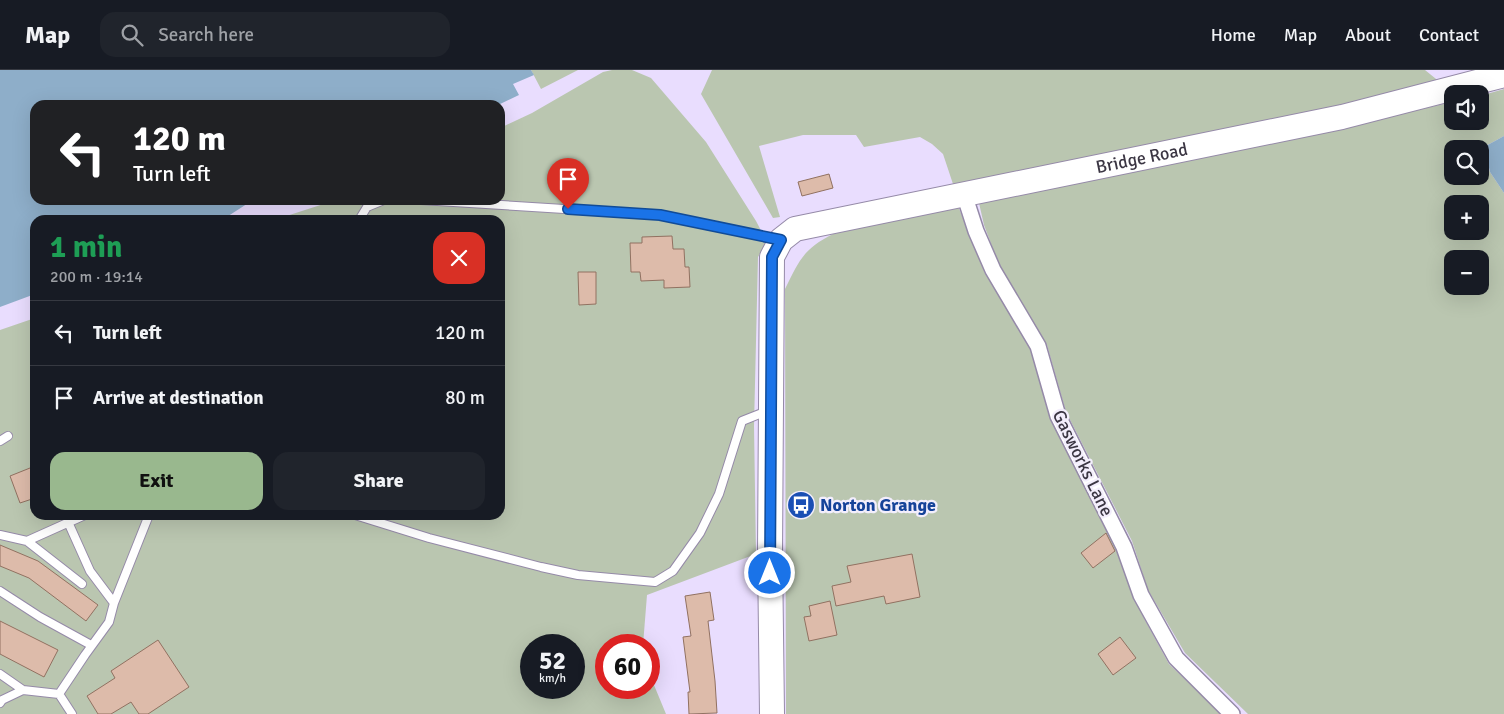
<!DOCTYPE html>
<html lang="en">
<head>
<meta charset="utf-8">
<style>
	:root { --surface:#171b24; --page:#20242c; --text:#f1f3f6; --muted:#9ea1a6; --line:#363941; --accent:#99b88e }
	body { margin:0; font-family:Signika,sans-serif; background:var(--page); color:var(--text); height:100vh; display:flex; flex-direction:column; font-size:19px; white-space:nowrap }
	* { box-sizing:border-box; margin:0 }
	p { font-size:16px; color:var(--muted) }
	.icon { flex:none; width:28px; height:28px; fill:none; stroke:currentColor; stroke-width:2; stroke-linecap:round; stroke-linejoin:round }
	.map { position:relative; flex:1; overflow:hidden }
	.side { position:absolute; left:30px; top:145px; width:475px; height:305px; display:flex; flex-direction:column; background:var(--surface); border-radius:15px; box-shadow:0 5px 20px #0002 }
	.side>* { flex:none }
	.banner { position:absolute; left:30px; top:30px; width:475px; height:105px; border-radius:15px; box-shadow:0 5px 20px #0002; background:#202124; color:#fff; overflow:hidden }
	.tools { position:absolute; left:1444px; top:15px; display:grid; gap:10px }
	.tools a { display:grid; place-items:center; width:45px; height:45px; border-radius:10px; background:var(--surface); box-shadow:0 5px 20px #0002; font-size:25px }
	.speed { position:absolute; left:520px; top:564px; display:flex; gap:10px; font-size:25px; font-weight:700; text-align:center }
	.speed>* { display:grid; place-content:center; width:65px; height:65px; border-radius:50%; background:var(--surface); box-shadow:0 5px 20px #0002; line-height:1 }
	.speed small { font-size:12px; font-weight:400 }
	.speed .limit { border:8px solid #d22; background:#fff; color:#111 }
	.pin { position:absolute; display:grid; place-items:center; width:42px; height:42px; color:#fff; margin:-51px -21px; border-radius:50% 50% 50% 0; rotate:-45deg; box-shadow:0 0 5px #0007 }
	.pin .icon { rotate:45deg }
	.me { position:absolute; width:55px; margin:-28px; rotate:0deg; stroke-linejoin:round; filter:drop-shadow(0 0 4px #0008) }
	.turn { display:flex; align-items:center; gap:18px; height:105px; padding:0 20px; font-size:22px }
	.turn .icon { width:65px; height:65px; stroke-width:2.5 }
	.turn b { display:block; font-size:35px; line-height:42px }
	.round { display:grid; place-items:center; flex:none; width:52px; height:52px; border-radius:15px; background:var(--page) }
	.overview { display:flex; align-items:center; justify-content:space-between; height:85px; padding:0 20px }
	h1 { font-size:30px; font-weight:700; line-height:38px; color:#1e9e55 }
	.action { display:flex; gap:10px; margin-top:auto; padding:10px 20px }
	.action a { flex:1; height:58px; border-radius:15px; background:var(--accent); color:#111; font-size:20px; font-weight:700; line-height:58px; text-align:center }
	.action a+a { background:var(--page); color:var(--text) }
	ul { padding:0; list-style:none }
	li { display:flex; align-items:center; gap:15px; height:65px; padding:0 20px; border-top:1px solid var(--line) }
	li div { flex:1 }
	li b { display:block; font-size:19px }
	li em { font-style:normal }
	header { display:flex; align-items:center; gap:30px; box-sizing:border-box; height:70px; padding:0 25px; background:var(--surface); border-bottom:1px solid var(--line) }
	header strong { font-size:24px }
	nav { display:flex; gap:28px; margin-inline-start:auto; font-size:18px }
	.search { width:350px; height:45px; background:var(--page); display:flex; align-items:center; gap:12px; box-sizing:border-box; padding:0 18px; border-radius:15px; color:var(--muted); font-size:19px }
	.map>svg:first-child { display:block }
	.green { fill:#bac6b0; fill-rule:evenodd }
	.water { fill:#8eaec9 }
	.building { fill:#dba; stroke:#917161 }
	.lines { fill:none; stroke-linecap:round; stroke-linejoin:round }
	.lane-casing { stroke:#958aa8; stroke-width:10 }
	.street-casing { stroke:#958aa8; stroke-width:18 }
	.primary-casing { stroke:#958aa8; stroke-width:26 }
	.lane { stroke:#fff; stroke-width:8 }
	.street { stroke:#fff; stroke-width:15 }
	.primary { stroke:#fff; stroke-width:24 }
	.route-casing { stroke:#114b97; stroke-width:12 }
	.route { stroke:#1a73e8; stroke-width:9 }
	.labels { text-anchor:middle; stroke-width:4.5; stroke-linejoin:round; paint-order:stroke }
	.street-label { font-size:18px; fill:#3b3643; stroke:#f3eefc }
	.transit-label { font-size:18px; font-weight:bold; fill:#164399; stroke:#f3eefc; text-anchor:start }
</style>
</head>
<body>
<header>
<strong>Map</strong>
<div class="search"><svg class="icon" aria-label="search" viewBox="0 0 24 24"><circle cx="10" cy="10" r="6"/><path d="M15 15l6 6"/></svg>Search here</div>
<nav><a>Home</a><a>Map</a><a>About</a><a>Contact</a></nav>
</header>
<div class="map">
<svg width="1504" height="644" viewBox="0 0 1504 644">
	<rect width="100%" height="100%" fill="#e9ddfe"/>
	<!-- green -->
	<path class="green" d="M 531,0 L 578,0 L 541,19 Z
		M 612,0 L 632,0 L 651,8 L 706,72 L 756,151 L 767,172 L 758,187 L 754,356 L 756,484 L 647,525 L 643,575 L 606,575 L 606,618 L 649,618 L 649,603 L 666,644 L 0,644 L 0,260 L 35,248 L 35,445 L 500,445 L 500,150 L 274,150 L 336,130 L 500,130 L 500,58 L 532,43 L 603,2 ZM 531,575 L 574,575 L 574,618 L 531,618 Z
		M 712,0 L 1425,0 L 1441,13 L 1340,37 L 953,114 L 943,84 L 932,74 L 920,67 L 864,77 L 856,65 L 803,65 L 759,76 L 780,147 L 773,148 L 701,24 Z
		M 1504,19 L 1504,66 L 1484,77 L 1490,102 L 1504,123 L 1504,644 L 1248,644 L 1185,583 L 1148,520 L 1132,471 L 1066,342 L 1047,275 L 999,195 L 984,155 L 979,133 L 1349,56 L 1452,32 L 1452,51 L 1480,51 L 1480,26 ZM 1452,79 L 1480,79 L 1480,106 L 1452,106 ZM 1452,134 L 1480,134 L 1480,161 L 1452,161 ZM 1452,189 L 1480,189 L 1480,216 L 1452,216 Z
		M 958,136 L 985,203 L 1032,280 L 1119,478 L 1134,528 L 1146,552 L 1169,594 L 1222,644 L 786,644 L 785,219 C 799,191 803,179 833,164 Z"/>
	<!-- water -->
	<path class="water" d="M 0,0 L 531,0 L 534,5 L 513,14 L 519,25 L 498,35 L 35,35 L 35,130 L 253,130 L 222,150 L 35,150 L 35,224 L 0,237 Z
		M 1504,66 L 1504,123 L 1490,102 L 1484,77 Z"/>
	<!-- building -->
	<path class="building" d="M 829,104 L 833,118 L 802,126 L 798,112 Z
		M 672,166 L 673,179 L 684,179 L 685,197 L 689,197 L 690,217 L 664,218 L 664,210 L 641,211 L 640,202 L 631,202 L 630,173 L 642,173 L 642,167 Z
		M 578,202 L 596,202 L 596,234 L 579,235 Z
		M 35,396 L 35,428 L 20,433 L 10,406 Z
		M 1106,463 L 1115,481 L 1093,498 L 1081,483 Z
		M 0,475 L 38,491 L 98,535 L 86,551 L 29,508 L 0,496 Z
		M 912,484 L 920,527 L 886,534 L 884,526 L 836,536 L 832,516 L 851,512 L 847,496 Z
		M 710,522 L 714,550 L 708,551 L 715,611 L 717,643 L 689,644 L 688,622 L 690,622 L 683,567 L 691,566 L 685,526 Z
		M 830,531 L 837,565 L 809,571 L 804,547 L 811,546 L 809,536 Z
		M 0,551 L 58,580 L 44,607 L 0,584 Z
		M 1120,567 L 1136,588 L 1113,605 L 1098,584 Z
		M 158,570 L 189,617 L 148,644 L 139,644 L 131,632 L 111,644 L 98,644 L 87,626 L 115,608 L 111,601 Z"/>
	<g class="lines">
		<!-- lane casing -->
		<g class="lane-casing">
			<path id="lane" d="M 421,130 L 660,145 L 778,169
				M 359,150 L 367,137 L 384,130
				M 0,371 L 8,366
				M 355,445 L 429,468 L 541,497 L 578,505 L 655,512 L 673,501 L 700,463 L 719,424 L 742,351 L 767,341
				M 0,465 L 27,471 L 85,445
				M 27,471 L 82,514
				M 0,521 L 40,547 L 91,575
				M 114,533 L 149,445
				M 0,604 L 23,620
				M 59,624 L 72,644
				M 0,633 L 2,630 L 23,620 L 59,624 L 85,585 L 109,552 L 114,533 L 90,501 L 68,452"/>
		</g>
		<!-- street casing -->
		<g class="street-casing">
			<path id="street" d="M 964,124 L 976,161 L 993,200 L 1038,276 L 1058,346 L 1124,477 L 1141,525 L 1176,588 L 1232,644"/>
		</g>
		<!-- primary casing -->
		<g class="primary-casing">
			<g id="primary">
				<path id="s1" d="M 772,644 L 770,483 L 772,187 L 781,170 L 795,159 L 1342,47 L 1504,5"/>
			</g>
		</g>
		<!-- lane -->
		<use href="#lane" class="lane"/>
		<!-- street -->
		<use href="#street" class="street"/>
		<!-- primary -->
		<use href="#primary" class="primary"/>
	</g>
	<g class="lines">
		<!-- route casing -->
		<g class="route-casing">
			<path id="route" d="M 568,139 L 660,145 L 781,170 L 772,187 L 770,503"/>
		</g>
		<!-- route -->
		<use href="#route" class="route"/>
	</g>
	<!-- icons -->
	<defs>
		<g id="bus-disc" transform="scale(1.4375)"><circle r="9.5" fill="#1a4fb4" stroke="#f3eefc"/><path d="M-5-6H5V4H4V6H2V4H-2V6H-4V4H-5ZM-3.5-4V0h7V-4ZM-3.5 1.2v1.5H-2V1.2ZM2 1.2v1.5H3.5V1.2Z" fill="#fff"/></g>
	</defs>
	<g fill-rule="evenodd">
		<use href="#bus-disc" x="801" y="435"/>
	</g>
	<g class="labels">
		<!-- street labels -->
		<g class="street-label">
			<text dy="6" stroke="none"><textPath href="#s1" startOffset="848">Bridge Road</textPath></text>
			<text transform="translate(1083 393) rotate(64)" y="6">Gasworks Lane</text>
		</g>
		<!-- transit labels -->
		<g class="transit-label">
			<text x="820" y="441">Norton Grange</text>
		</g>
	</g>
</svg>
<div class="tools">
<a><svg class="icon" aria-label="sound" viewBox="0 0 24 24"><path d="M4 9h4l5-4v14l-5-4H4zM17 9q2 3 0 6"/></svg></a>
<a><svg class="icon" aria-label="search" viewBox="0 0 24 24"><circle cx="10" cy="10" r="6"/><path d="M15 15l6 6"/></svg></a>
<a>+</a>
<a>−</a>
</div>
<div class="speed"><div>52<small>km/h</small></div><div class="limit">60</div></div>
<div class="pin" style="left:568px;top:139px;background:#d93025"><svg class="icon" aria-label="arrive" viewBox="0 0 24 24"><path d="M6 21V4h12l-3 4 3 4H6"/></svg></div>
<svg class="me" style="left:770px;top:503px" viewBox="-20 -20 40 40"><circle r="17" fill="#1a73e8" stroke="#fff" stroke-width="3"/><path d="M0-11L8 9 0 5-8 9z" fill="#fff"/></svg>
<div class="banner">
<div class="turn"><svg class="icon" aria-label="left" viewBox="0 0 24 24"><path d="M17 20v-9H6M10 6l-5 5 5 5"/></svg><div><b>120 m</b>Turn left</div></div>
</div>
<section class="side">
<div class="overview"><div><h1>1 min</h1><p>200 m · 19:14</p></div><a class="round" style="background:#d93025;color:#fff"><svg class="icon" aria-label="close" viewBox="0 0 24 24"><path d="M6 6l12 12M18 6L6 18"/></svg></a></div>
<ul>
<li><svg class="icon" aria-label="left" viewBox="0 0 24 24"><path d="M17 20v-9H6M10 6l-5 5 5 5"/></svg><div><b>Turn left</b></div><em>120 m</em></li>
<li><svg class="icon" aria-label="arrive" viewBox="0 0 24 24"><path d="M6 21V4h12l-3 4 3 4H6"/></svg><div><b>Arrive at destination</b></div><em>80 m</em></li>
</ul>
<div class="action"><a>Exit</a><a>Share</a></div>
</section>
</div>
</body>
</html>
